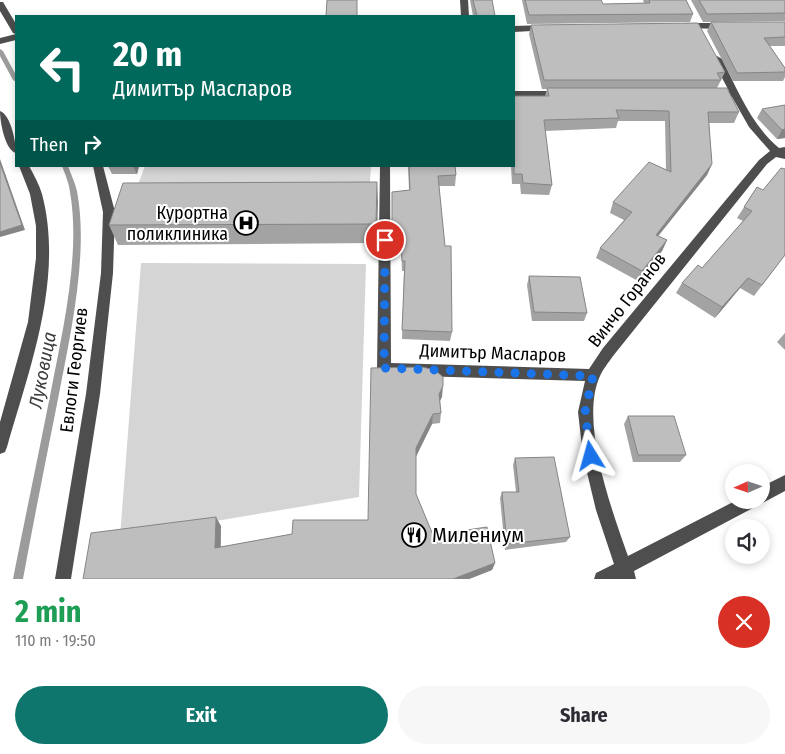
<!DOCTYPE html>
<html lang="en">
<head>
<meta charset="utf-8">
<style>
	:root { --surface:#fff; --page:#f7f7f7; --text:#2b2b33; --muted:#7c7c81; --accent:#0f766e }
	body { margin:0; font-family:"Fira Sans Condensed",sans-serif; background:var(--page); color:var(--text); height:100vh; display:flex; flex-direction:column; font-size:19px; white-space:nowrap }
	* { box-sizing:border-box; margin:0 }
	p { font-size:16px; color:var(--muted) }
	.icon { flex:none; width:28px; height:28px; fill:none; stroke:currentColor; stroke-width:2; stroke-linecap:round; stroke-linejoin:round }
	.map { position:relative; height:579px; overflow:hidden }
	.details { display:flex; flex-direction:column; background:var(--surface); flex:1 }
	.details>* { flex:none }
	.banner { position:absolute; left:15px; top:15px; width:500px; height:152px; border-radius:0px; box-shadow:0 2px 8px #0003; background:#00695c; color:#fff; overflow:hidden }
	.needle { width:32px; rotate:267deg }
	.tools { position:absolute; left:725px; top:464px; display:grid; gap:10px }
	.tools a { display:grid; place-items:center; width:45px; height:45px; border-radius:50%; background:var(--surface); box-shadow:0 2px 8px #0003; font-size:25px }
	.pin { position:absolute; display:grid; place-items:center; width:42px; height:42px; color:#fff; margin:-21px; border:2px solid #fff; border-radius:50%; box-shadow:0 1px 5px #0007 }
	.me { position:absolute; width:55px; margin:-28px; rotate:352deg; stroke-linejoin:round; filter:drop-shadow(0 0 4px #0008) }
	.turn { display:flex; align-items:center; gap:18px; height:105px; padding:0 15px; font-size:22px }
	.turn .icon { width:65px; height:65px; stroke-width:2.5 }
	.turn b { display:block; font-size:35px; line-height:42px }
	.then { display:flex; align-items:center; height:48px; padding:0 15px; background:#0003; gap:10px; font-size:19px }
	.round { display:grid; place-items:center; flex:none; width:52px; height:52px; border-radius:26px; background:var(--page) }
	.head { display:flex; align-items:center; justify-content:space-between; height:85px; padding:0 15px }
	h1 { font-size:30px; font-weight:700; line-height:38px; color:#1e9e55 }
	.action { display:flex; gap:10px; margin-top:auto; padding:10px 15px }
	.action a { flex:1; height:58px; border-radius:30px; background:var(--accent); color:#fff; font-size:20px; font-weight:700; line-height:58px; text-align:center }
	.action a+a { background:var(--page); color:var(--text) }
	.map>svg:first-child { display:block }
	.green { fill:#d5d5d5 }
	.lines { fill:none; stroke-linecap:round; stroke-linejoin:round }
	.stream { fill:#9c9c9c; fill-rule:evenodd }
	.minor { fill:#4e4e4e; fill-rule:evenodd }
	.wall { fill:#a3a3a3 }
	.shaded-wall { fill:#858585 }
	.building { fill:#bebebe; stroke:#858585 }
	.route { stroke:#1a73e8; stroke-width:9; stroke-dasharray:0 16.2 }
	.labels { text-anchor:middle; stroke-width:4; stroke-linejoin:round; paint-order:stroke }
	.poi-label { font-size:18px; fill:#000; stroke:#fff; text-anchor:end }
	.street-label { font-size:18px; fill:#000; stroke:#fff }
	.water-label { font-size:19px; font-style:italic; fill:#3d3d3d; stroke:#fff }
	.near-poi-label { font-size:21px; fill:#000; stroke:#fff; text-anchor:start }
</style>
</head>
<body>
<div class="map">
<svg width="785" height="579" viewBox="0 0 785 579">
	<rect width="100%" height="100%" fill="#fff"/>
	<!-- green -->
	<path class="green" d="M 145,166 L 371,166 L 369,197 L 134,195 Z
		M 141,263 L 366,264 L 359,497 L 120,537 Z"/>
	<g class="lines">
		<!-- stream -->
		<path class="stream" d="M 0,49 L 3,51 L 16,75 L 16,82 L 13,80 L 0,56 Z
			M 62,166 L 68,166 C 71,174 75,183 77,191 C 89,255 70,336 58,399 C 46,459 34,519 23,579 L 13,579 C 25,518 38,457 50,396 C 62,333 81,255 70,192 C 69,183 65,174 62,166 Z"/>
		<!-- minor -->
		<path class="minor" d="M 460,0 L 468,0 L 469,16 L 461,16 Z
			M 0,2 L 3,2 L 16,24 L 16,34 L 13,33 L 0,11 Z
			M 684,23 L 726,23 L 730,26 L 726,29 L 681,28 L 680,26 Z
			M 546,25 L 550,28 L 549,30 L 514,32 L 514,26 Z
			M 16,34 L 16,40 L 0,44 L 0,38 Z
			M 717,56 L 722,59 C 737,89 752,126 779,148 L 785,147 L 785,159 L 776,157 L 767,164 L 613,356 C 609,362 603,369 600,376 C 579,421 612,511 628,556 L 737,500 L 761,500 L 761,487 L 785,475 L 785,491 L 634,571 L 636,579 L 594,579 L 596,573 L 614,564 L 596,510 L 583,456 L 578,412 L 585,381 L 384,375 L 379,373 L 377,369 L 380,166 L 390,166 L 391,363 L 589,369 L 603,348 L 759,160 L 770,151 L 749,127 L 732,97 L 714,97 L 709,94 L 714,91 L 729,91 L 712,59 Z
			M 514,91 L 561,91 L 566,94 L 561,97 L 514,97 Z
			M 0,111 C 11,115 16,142 16,153 C 5,150 0,122 0,111 Z
			M 19,166 L 29,166 C 34,175 39,184 42,194 C 64,278 30,367 7,447 L 5,452 L 0,454 L 0,422 L 28,322 L 36,258 L 36,226 L 30,194 Z
			M 93,166 L 103,166 L 115,212 L 113,273 L 100,394 L 71,579 L 55,579 L 86,394 L 101,273 L 103,212 Z"/>
	</g>
	<!-- wall -->
	<path class="wall" d="M 470,0 L 492,0 L 495,16 L 473,16 Z
		M 522,0 L 601,0 L 603,4 L 644,3 L 643,0 L 686,0 L 693,14 L 690,22 L 527,24 Z
		M 691,0 L 785,0 L 785,21 L 703,22 Z
		M 711,22 L 785,22 L 785,46 L 770,46 L 785,68 L 785,77 L 783,81 L 733,81 L 707,31 Z
		M 531,25 L 725,72 L 717,88 L 739,112 L 734,123 L 709,123 L 712,164 L 707,175 L 658,236 L 667,240 L 662,251 L 638,281 L 596,258 L 600,248 L 624,220 L 610,213 L 613,202 L 666,170 L 665,121 L 618,121 L 616,128 L 545,131 L 552,185 L 549,195 L 521,194 L 520,184 L 512,184 L 511,166 L 514,166 L 545,96 L 547,89 L 542,89 L 529,34 Z
		M 785,105 L 785,138 L 777,139 L 757,118 L 762,109 Z
		M 108,166 L 139,166 L 137,174 L 112,174 Z
		M 408,166 L 455,166 L 456,175 L 455,186 L 439,186 L 452,332 L 450,341 L 402,339 L 404,271 L 402,271 L 401,243 L 392,243 L 392,192 L 409,190 Z
		M 377,182 L 377,243 L 118,245 L 109,225 Z
		M 757,187 L 785,255 L 754,296 L 740,288 L 715,318 L 676,293 L 682,283 L 702,268 L 743,221 L 737,218 Z
		M 529,276 L 587,313 L 584,321 L 532,321 L 527,285 Z
		M 785,333 L 785,350 L 777,342 Z
		M 442,397 L 440,401 L 441,413 L 440,423 L 432,424 L 416,457 L 416,494 L 433,535 L 495,563 L 492,570 L 469,579 L 83,579 L 221,526 L 221,547 L 368,520 Z
		M 628,416 L 686,455 L 680,462 L 633,462 L 624,424 Z
		M 515,458 L 570,537 L 566,542 L 505,550 L 500,498 L 502,492 L 516,492 L 513,465 Z"/>
	<!-- shaded-wall -->
	<path class="shaded-wall" d="M 785,129 L 785,138 L 777,139 L 782,130 Z
		M 0,159 L 25,230 L 0,237 Z
		M 712,164 L 707,175 L 651,245 L 656,235 Z
		M 133,166 L 139,166 L 137,174 Z
		M 377,182 L 378,202 L 377,243 L 376,224 Z
		M 667,240 L 662,251 L 638,281 L 642,271 Z
		M 748,278 L 740,288 L 715,318 L 722,307 Z
		M 443,386 L 442,397 L 438,405 L 439,394 Z
		M 433,414 L 432,424 L 415,458 L 416,448 Z
		M 216,517 L 221,526 L 220,556 L 215,548 Z
		M 495,563 L 492,570 L 469,579 L 453,579 Z"/>
	<!-- building -->
	<path class="building" d="M 327,0 L 357,0 L 357,16 L 326,16 Z
		M 473,0 L 492,0 L 495,16 L 477,16 Z
		M 525,0 L 601,0 L 603,4 L 650,3 L 649,0 L 686,0 L 693,14 L 529,15 Z
		M 699,0 L 785,0 L 785,13 L 707,14 Z
		M 711,22 L 785,22 L 785,37 L 764,38 L 785,68 L 785,72 L 737,73 Z
		M 698,23 L 725,72 L 717,73 L 721,80 L 544,80 L 531,25 Z
		M 547,88 L 727,88 L 739,112 L 708,112 L 712,164 L 656,235 L 667,240 L 642,271 L 600,248 L 632,212 L 613,202 L 649,162 L 671,172 L 669,111 L 616,110 L 619,118 L 544,120 L 552,185 L 523,183 L 522,174 L 514,174 L 514,96 L 549,96 Z
		M 785,105 L 785,129 L 782,130 L 762,109 Z
		M 0,163 L 22,225 L 0,232 Z
		M 409,166 L 455,166 L 456,175 L 438,176 L 445,246 L 451,246 L 452,332 L 402,330 L 405,261 L 402,261 L 401,233 L 392,233 L 392,192 L 410,190 Z
		M 781,168 L 785,169 L 785,255 L 762,285 L 748,278 L 722,307 L 682,283 L 698,265 L 702,268 L 752,211 L 744,207 L 757,187 L 763,190 Z
		M 377,182 L 376,224 L 109,225 L 123,183 Z
		M 529,276 L 580,277 L 587,313 L 534,312 Z
		M 422,367 L 435,370 L 443,377 L 443,386 L 439,394 L 441,413 L 433,414 L 416,448 L 416,494 L 433,535 L 487,527 L 495,563 L 453,579 L 83,579 L 91,533 L 216,517 L 215,548 L 292,534 L 293,520 L 368,520 L 371,368 Z
		M 628,416 L 674,416 L 686,455 L 638,455 Z
		M 554,457 L 570,537 L 507,544 L 502,492 L 519,492 L 515,458 Z"/>
	<g class="lines">
		<!-- route -->
		<path class="route" d="M 385,240 L 384,368 L 593,376 L 585,412 L 591,456"/>
	</g>
	<!-- icons -->
	<defs>
		<g id="hospital-ring" transform="scale(1.25)"><circle r="9.5" fill="#fff" stroke="#000" stroke-width="1.5"/><path d="M-5-5h3v3.5h4V-5h3V5h-3V1.5h-4V5h-3Z" fill="#000"/></g>
		<g id="restaurant-ring" transform="scale(1.25)"><circle r="9.5" fill="#fff" stroke="#000" stroke-width="1.5"/><path d="M-5-6h1v4h1v-4h1v4h1v-4h1v5L-1.5 .5V6h-2V.5L-5-1ZM5-6V6H3V1.5H1.5Q1.5-4 5-6Z" fill="#000"/></g>
	</defs>
	<g fill-rule="evenodd">
		<use href="#hospital-ring" x="246" y="223"/>
		<use href="#restaurant-ring" x="414" y="535"/>
	</g>
	<g class="labels">
		<!-- poi labels -->
		<g class="poi-label">
			<text x="228" y="219">Курортна<tspan x="228" dy="21">поликлиника</tspan></text>
		</g>
		<!-- street labels -->
		<g class="street-label">
			<text transform="translate(627 300) rotate(-52)" y="6">Винчо Горанов</text>
			<text transform="translate(493 353) rotate(2)" y="6">Димитър Масларов</text>
			<text transform="translate(74 370) rotate(-83)" y="6">Евлоги Георгиев</text>
		</g>
		<!-- water labels -->
		<g class="water-label">
			<text transform="translate(42 370) rotate(-79)" y="7">Луковица</text>
		</g>
		<!-- near-poi labels -->
		<g class="near-poi-label">
			<text x="432" y="542">Милениум</text>
		</g>
	</g>
</svg>
<div class="tools">
<a><svg class="needle" viewBox="-14 -14 28 28"><path d="M0-13l5 13h-10z" fill="#e53935"/><path d="M0 13l5-13h-10z" fill="#7c7c81"/></svg></a>
<a><svg class="icon" aria-label="sound" viewBox="0 0 24 24"><path d="M4 9h4l5-4v14l-5-4H4zM17 9q2 3 0 6"/></svg></a>
</div>
<div class="pin" style="left:385px;top:240px;background:#d93025"><svg class="icon" aria-label="arrive" viewBox="0 0 24 24"><path d="M6 21V4h12l-3 4 3 4H6"/></svg></div>
<svg class="me" style="left:591px;top:456px" viewBox="-20 -20 40 40"><path d="M0-17L14 15 0 8-14 15z" fill="#1a73e8" stroke="#fff" stroke-width="4"/></svg>
<div class="banner">
<div class="turn"><svg class="icon" aria-label="left" viewBox="0 0 24 24"><path d="M17 20v-9H6M10 6l-5 5 5 5"/></svg><div><b>20 m</b>Димитър Масларов</div></div>
<div class="then">Then<svg class="icon" aria-label="right" viewBox="0 0 24 24"><path d="M7 20v-9h11M14 6l5 5-5 5"/></svg></div>
</div>
</div>
<section class="details">
<div class="head"><div><h1>2 min</h1><p>110 m · 19:50</p></div><a class="round" style="background:#d93025;color:#fff"><svg class="icon" aria-label="close" viewBox="0 0 24 24"><path d="M6 6l12 12M18 6L6 18"/></svg></a></div>
<div class="action"><a>Exit</a><a>Share</a></div>
</section>
</body>
</html>
